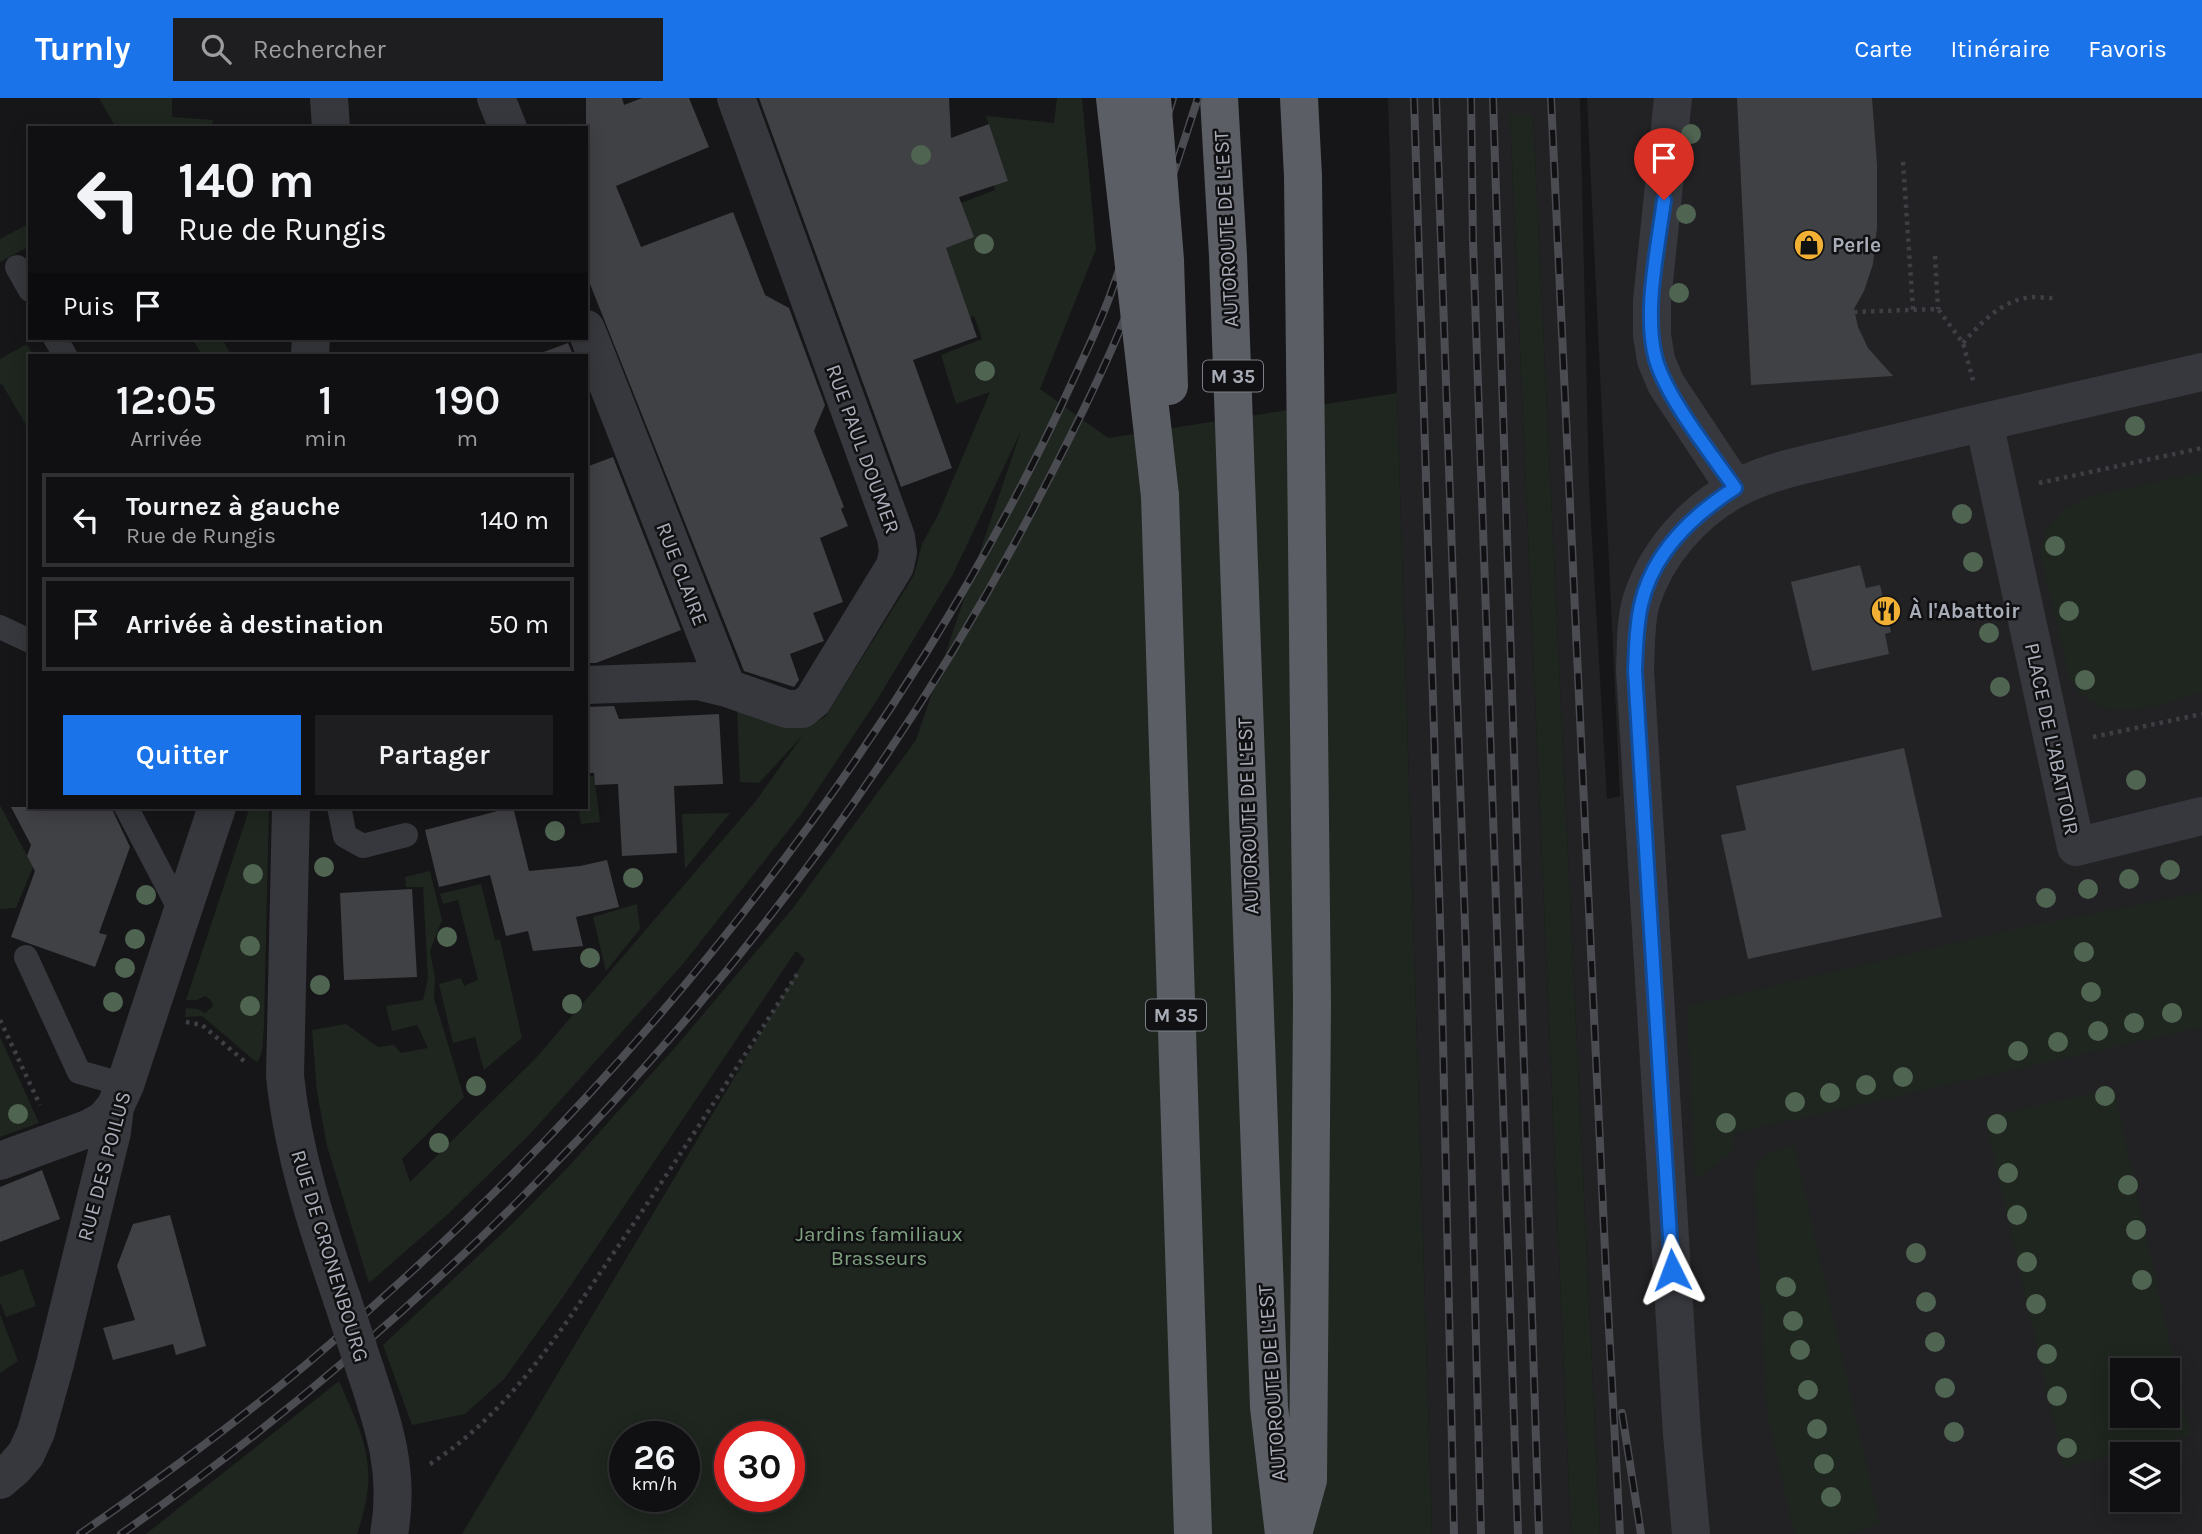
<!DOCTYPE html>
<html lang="fr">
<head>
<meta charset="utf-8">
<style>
	:root { --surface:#101012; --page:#1e1e20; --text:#f1f3f6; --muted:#9c9d9f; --line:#303032; --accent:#1a73e8 }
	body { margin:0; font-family:Karla,sans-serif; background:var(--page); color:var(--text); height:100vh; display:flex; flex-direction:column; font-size:26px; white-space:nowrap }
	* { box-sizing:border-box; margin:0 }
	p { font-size:23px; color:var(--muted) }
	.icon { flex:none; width:38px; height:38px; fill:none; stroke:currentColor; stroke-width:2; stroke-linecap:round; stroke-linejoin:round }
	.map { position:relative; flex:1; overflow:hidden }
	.details { position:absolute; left:28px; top:256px; width:560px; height:455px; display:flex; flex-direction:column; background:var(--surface); border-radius:0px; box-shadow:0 4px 18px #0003,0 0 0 2px var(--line) }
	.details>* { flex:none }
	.banner { position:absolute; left:28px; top:28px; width:560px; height:214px; border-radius:0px; box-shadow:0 4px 18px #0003,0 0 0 2px var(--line); background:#101012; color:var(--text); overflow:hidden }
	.controls { position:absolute; left:2110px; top:1260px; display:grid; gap:14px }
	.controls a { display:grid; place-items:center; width:70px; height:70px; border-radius:0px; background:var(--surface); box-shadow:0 4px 18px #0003,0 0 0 2px var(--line); font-size:35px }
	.speed { position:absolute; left:609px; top:1323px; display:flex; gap:14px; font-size:35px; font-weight:700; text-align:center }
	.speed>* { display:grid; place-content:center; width:91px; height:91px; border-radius:50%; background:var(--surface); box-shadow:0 4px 18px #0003,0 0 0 2px var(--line); line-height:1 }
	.speed small { font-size:18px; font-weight:400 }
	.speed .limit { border:10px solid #d22; background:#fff; color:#111 }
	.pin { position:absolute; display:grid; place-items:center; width:60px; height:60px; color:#fff; margin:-72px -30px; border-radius:50% 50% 50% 0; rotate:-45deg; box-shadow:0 0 7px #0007 }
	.pin .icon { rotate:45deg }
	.me { position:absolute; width:77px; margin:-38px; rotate:357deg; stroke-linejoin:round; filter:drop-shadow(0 0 5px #0008) }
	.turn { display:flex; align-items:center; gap:24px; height:147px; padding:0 35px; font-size:32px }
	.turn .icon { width:91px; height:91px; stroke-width:2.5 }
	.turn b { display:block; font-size:49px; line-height:60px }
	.then { display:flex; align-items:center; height:66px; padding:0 35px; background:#0003; gap:14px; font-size:26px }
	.eta { display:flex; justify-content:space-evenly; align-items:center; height:119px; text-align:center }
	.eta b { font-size:42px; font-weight:600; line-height:49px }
	.action { display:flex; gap:14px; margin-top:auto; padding:14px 35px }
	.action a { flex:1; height:80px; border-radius:0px; background:var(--accent); color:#fff; font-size:28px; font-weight:600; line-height:80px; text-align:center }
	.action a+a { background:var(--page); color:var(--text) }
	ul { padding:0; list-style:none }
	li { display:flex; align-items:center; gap:21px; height:94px; margin:0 14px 10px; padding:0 21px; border:4px solid var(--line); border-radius:0px }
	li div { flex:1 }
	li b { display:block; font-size:26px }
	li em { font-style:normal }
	header { display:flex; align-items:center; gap:42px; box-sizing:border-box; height:98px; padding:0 35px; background:var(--accent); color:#fff }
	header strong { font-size:33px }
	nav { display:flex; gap:38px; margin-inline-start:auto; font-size:24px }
	.search { width:490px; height:63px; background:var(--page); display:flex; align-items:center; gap:18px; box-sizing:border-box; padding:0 24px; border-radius:0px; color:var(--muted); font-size:26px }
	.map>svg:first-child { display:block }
	.built { fill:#222225; fill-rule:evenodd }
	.green { fill:#1e261f; fill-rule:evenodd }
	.building { fill:#404145 }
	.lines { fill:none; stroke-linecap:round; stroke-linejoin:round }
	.path { stroke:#3d3f44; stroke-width:4.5; stroke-dasharray:3.5 5; stroke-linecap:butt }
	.service { stroke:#37383d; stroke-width:24 }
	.minor { stroke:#37383d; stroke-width:38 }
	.trunk { stroke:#5b5e65; stroke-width:38 }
	.rail-casing { stroke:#4a4c52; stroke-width:8 }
	.rail { stroke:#111113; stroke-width:5; stroke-dasharray:16; stroke-linecap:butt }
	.minor-bridge { stroke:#37383d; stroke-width:38 }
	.trunk-bridge { stroke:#5b5e65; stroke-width:38 }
	.tree { fill:#506452 }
	.route-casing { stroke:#114b97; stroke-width:18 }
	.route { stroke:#1a73e8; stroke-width:12 }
	.labels { text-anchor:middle; stroke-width:5; stroke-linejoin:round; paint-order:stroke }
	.shield { fill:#111113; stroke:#7b7e86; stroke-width:2 }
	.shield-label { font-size:19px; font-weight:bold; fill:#a8adb8 }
	.street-label { font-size:21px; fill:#a8adb8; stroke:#111113 }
	.poi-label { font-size:21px; font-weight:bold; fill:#a8adb8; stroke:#111113; text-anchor:start }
	.park-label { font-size:21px; fill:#7fa381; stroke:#111113 }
</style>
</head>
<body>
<header>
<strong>Turnly</strong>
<div class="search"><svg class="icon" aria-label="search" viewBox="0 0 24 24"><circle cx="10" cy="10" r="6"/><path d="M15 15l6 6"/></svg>Rechercher</div>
<nav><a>Carte</a><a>Itinéraire</a><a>Favoris</a></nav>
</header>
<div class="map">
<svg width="2202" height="1436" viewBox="0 0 2202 1436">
	<rect width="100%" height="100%" fill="#161618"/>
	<!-- built -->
	<path class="built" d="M 1388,0 L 1580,0 L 1589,390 L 1607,701 L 1620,698 L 1587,0 L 2202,0 L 2202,1436 L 1600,1436 L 1533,17 L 1510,16 L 1571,1436 L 1432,1436 ZM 2123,1272 L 2168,1272 L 2168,1318 L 2123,1318 ZM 2123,1356 L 2168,1356 L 2168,1402 L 2123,1402 Z"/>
	<!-- green -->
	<path class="green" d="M 99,0 L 172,0 L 172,19 L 213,22 L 212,30 L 116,30 Z
		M 1057,0 L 1082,0 L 1096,151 L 1040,291 L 1108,340 L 1397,295 L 1432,1436 L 462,1436 L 805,861 L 796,853 L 563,1199 L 504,1281 L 465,1316 L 412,1327 L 383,1247 L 511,1127 L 570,1067 L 678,946 L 793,810 L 916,642 L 1021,333 L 953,476 L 877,602 L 802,715 L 683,866 L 530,1036 L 448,1116 L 369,1185 L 327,1048 L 317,994 L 312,932 L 346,926 L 378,949 L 394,947 L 401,955 L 428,950 L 417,927 L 392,933 L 386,908 L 423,902 L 428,880 L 423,789 L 406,789 L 405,779 L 430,773 L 442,822 L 430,853 L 435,880 L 434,900 L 464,999 L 402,1061 L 410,1084 L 536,960 L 755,704 L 803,637 L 759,685 L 740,684 L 737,610 L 809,628 L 825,619 L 914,477 L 922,446 L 938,417 L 990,294 L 956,306 L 941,257 L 982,241 L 974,218 L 940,231 L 945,150 L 961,105 L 995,92 L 994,87 L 1008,83 L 986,18 L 1054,25 ZM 625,1339 L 684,1339 L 684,1398 L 625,1398 ZM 730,1339 L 789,1339 L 789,1398 L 730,1398 Z
		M 1510,16 L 1533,16 L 1600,1436 L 1571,1436 Z
		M 30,125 L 30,148 L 0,164 L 0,141 Z
		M 192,240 L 222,240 L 231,257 L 202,257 Z
		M 27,246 L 33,257 L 30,257 L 30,334 L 2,286 L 0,287 L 0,261 Z
		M 2202,374 L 2202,595 C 2165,604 2114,627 2082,597 C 2077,593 2073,585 2069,579 L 2040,454 L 2047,432 L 2063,412 L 2088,399 Z
		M 594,678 L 600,724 L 581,726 L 578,709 L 586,709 L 586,679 Z
		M 0,707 L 33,769 L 16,810 L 0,811 Z
		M 250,709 L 269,709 L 264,928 L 262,953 L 258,964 L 254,962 L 202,918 L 185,919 L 186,910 L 197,911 L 205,915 L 213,908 L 211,902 L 205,898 L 197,902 L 186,902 Z
		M 730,715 L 685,771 L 682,716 Z
		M 481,786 L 495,842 L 500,842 L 522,940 L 484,972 L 475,939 L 453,945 L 439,886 L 461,880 L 464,888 L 478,882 L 458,802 L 443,806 L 440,796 Z
		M 2202,794 L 2202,929 L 1735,1035 L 1732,1055 L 1695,1081 L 1687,908 L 2019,830 Z
		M 637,806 L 640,831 L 606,873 L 593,819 Z
		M 0,939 L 39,1025 L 0,1039 Z
		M 2114,991 L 2190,1338 L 2064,1369 L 1985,1019 ZM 2123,1272 L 2168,1272 L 2168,1318 L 2123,1318 Z
		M 1794,1047 L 1880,1427 L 1845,1436 L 1794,1436 L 1767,1313 L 1754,1077 C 1757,1055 1775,1053 1794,1047 Z
		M 23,1171 L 36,1208 L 6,1219 L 0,1204 L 0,1179 Z
		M 0,1216 L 18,1263 L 0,1275 Z
		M 339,1283 C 365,1342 380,1370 357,1436 L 146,1436 Z"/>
	<!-- building -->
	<path class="building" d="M 586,0 L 622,0 L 624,7 L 642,0 L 689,0 L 709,49 L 616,88 L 641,149 L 733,114 L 765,197 L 789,210 L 825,307 L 814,333 L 844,409 L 841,411 L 848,428 L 820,440 L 843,504 L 813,515 L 824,543 L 790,556 L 799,582 L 794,589 L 744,573 L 586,176 Z
		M 759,0 L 949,0 L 951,40 L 989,26 L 1008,83 L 959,99 L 974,139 L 946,150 L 977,239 L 913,262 L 952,370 L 901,389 Z
		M 1737,0 L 1872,0 L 1877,66 L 1877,129 L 1873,166 L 1864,193 L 1854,211 L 1858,229 L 1868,250 L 1893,278 L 1751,287 Z
		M 568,245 L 573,257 L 542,257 L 541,255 Z
		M 613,359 L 681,532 L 596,565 L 586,565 L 586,369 Z
		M 1860,467 L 1866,490 L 1880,487 L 1891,534 L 1885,536 L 1889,556 L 1812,573 L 1791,484 Z
		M 614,608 L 619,621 L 719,616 L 723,686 L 674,688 L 677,755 L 622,758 L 618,686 L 595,687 L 594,675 L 586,675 L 586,609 Z
		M 1904,650 L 1942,819 L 1748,861 L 1721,737 L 1746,732 L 1736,688 Z
		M 11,709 L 111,709 L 130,749 L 99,835 L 107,837 L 95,869 L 11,839 L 35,773 L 27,758 L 31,747 Z
		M 513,709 L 529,773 L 580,768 L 607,762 L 619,809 L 576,819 L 583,848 L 533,853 L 528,833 L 506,838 L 490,777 L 439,789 L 425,732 Z
		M 412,791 L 417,879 L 344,882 L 340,795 Z
		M 42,1072 L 60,1121 L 0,1144 L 0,1089 Z
		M 170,1117 L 206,1248 L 176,1257 L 173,1246 L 113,1262 L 103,1230 L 135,1222 L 117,1168 L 133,1126 Z"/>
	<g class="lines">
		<!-- path -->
		<path class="path" d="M 1903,64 L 1913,212
			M 1935,158 L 1938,211
			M 1854,214 L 1938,211 L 1963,245 L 1974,286
			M 1963,245 C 1980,226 1999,205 2025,200 C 2033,198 2044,200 2053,200
			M 2039,385 L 2202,350
			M 2093,639 L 2202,616
			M 0,922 L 40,1007
			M 186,924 L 202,927 L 244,963
			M 430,1366 C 512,1313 563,1229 617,1150 C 679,1060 738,967 798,875"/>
		<!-- service -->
		<path class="service" d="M 17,169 L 30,192
			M 55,240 L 65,257
			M 0,529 L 30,543
			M 126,709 L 181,814
			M 339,709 L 345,738 L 363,748 L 406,737
			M 26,859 L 79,974 L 125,987"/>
		<!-- minor -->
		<path class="minor" d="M 329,0 L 331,30
			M 496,0 L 508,30
			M 1673,0 L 1652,203 L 1652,237 L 1656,262 L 1666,286 L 1735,390
			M 586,231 L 727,590 L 698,583 L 586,587
			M 310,257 L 311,240
			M 2202,274 L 1984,324 L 2076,749 L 2202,718
			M 727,590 L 787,611 L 802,611 L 813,602 L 895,468 L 898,454 L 896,439 L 736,0
			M 291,709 L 285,978 C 293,1056 317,1128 342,1201
			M 0,1063 L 90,1030 L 104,1022 L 115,1009
			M 366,1274 C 385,1331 400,1376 389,1436
			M 0,1382 L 13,1371 L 26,1356 L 36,1334 L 55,1266 L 112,1034 L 115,1009 L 125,987 L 217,709
			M 1691,1436 L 1682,1336 L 1635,573 C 1636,551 1635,526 1641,504 C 1648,481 1661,458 1677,439 C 1727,379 1782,372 1854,355 C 1897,345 1941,334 1984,324"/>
		<!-- trunk -->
		<path class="trunk" d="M 1219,0 L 1228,158 L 1269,1309 L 1284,1436
			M 1160,398 L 1193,1436
			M 1293,1436 L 1308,1382 L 1312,905 L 1303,78 L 1299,0"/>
		<!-- rail casing -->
		<g class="rail-casing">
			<path id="rail" d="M 1414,0 L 1441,855 L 1454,1436
				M 1436,0 L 1466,855 L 1481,1436
				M 1471,0 L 1473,143 L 1518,1436
				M 1493,0 L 1539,1436
				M 1551,0 L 1606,1174 L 1620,1436
				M 1622,1315 L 1641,1436
				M 80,1436 C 158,1382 236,1325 309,1264 C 550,1061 758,822 926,555 C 976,474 1022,391 1063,304 C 1078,271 1095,237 1108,203 C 1133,136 1152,68 1173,0
				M 121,1436 C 501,1170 830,805 1043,392 C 1071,338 1099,283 1122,227 C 1132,204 1138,180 1146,157 C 1164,105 1181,52 1198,0"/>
		</g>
		<!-- rail -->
		<use href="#rail" class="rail"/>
		<!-- minor-bridge -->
		<path class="minor-bridge" d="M 342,1201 L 366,1274"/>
		<!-- trunk-bridge -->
		<path class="trunk-bridge" d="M 1115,0 L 1160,398
			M 1152,0 L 1165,162 L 1169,288"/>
	</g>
	<!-- trees -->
	<g class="tree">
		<circle cx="1691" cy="36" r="10"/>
		<circle cx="921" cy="57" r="10"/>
		<circle cx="1686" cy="116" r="10"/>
		<circle cx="984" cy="146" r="10"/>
		<circle cx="1679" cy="195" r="10"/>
		<circle cx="985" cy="273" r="10"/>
		<circle cx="2135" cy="328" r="10"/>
		<circle cx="1962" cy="416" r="10"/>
		<circle cx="2055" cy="448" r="10"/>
		<circle cx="1973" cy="464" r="10"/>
		<circle cx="2069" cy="513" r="10"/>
		<circle cx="1989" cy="535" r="10"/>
		<circle cx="2085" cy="582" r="10"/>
		<circle cx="2000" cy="589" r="10"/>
		<circle cx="2136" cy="682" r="10"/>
		<circle cx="555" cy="733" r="10"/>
		<circle cx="324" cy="769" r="10"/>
		<circle cx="2170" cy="772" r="10"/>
		<circle cx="253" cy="776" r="10"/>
		<circle cx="633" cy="780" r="10"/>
		<circle cx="2129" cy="781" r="10"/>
		<circle cx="2088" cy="791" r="10"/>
		<circle cx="146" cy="797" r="10"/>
		<circle cx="2046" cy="800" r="10"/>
		<circle cx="447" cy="839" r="10"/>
		<circle cx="135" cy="841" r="10"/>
		<circle cx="250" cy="848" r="10"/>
		<circle cx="2084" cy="854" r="10"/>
		<circle cx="590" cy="860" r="10"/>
		<circle cx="125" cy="870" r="10"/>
		<circle cx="320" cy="887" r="10"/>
		<circle cx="2091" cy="894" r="10"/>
		<circle cx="113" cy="904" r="10"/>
		<circle cx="572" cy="906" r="10"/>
		<circle cx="250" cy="908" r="10"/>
		<circle cx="2172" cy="915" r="10"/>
		<circle cx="2134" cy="925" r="10"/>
		<circle cx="2098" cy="933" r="10"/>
		<circle cx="2058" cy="944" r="10"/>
		<circle cx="2018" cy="953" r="10"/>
		<circle cx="1903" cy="979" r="10"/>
		<circle cx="1866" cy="987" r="10"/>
		<circle cx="476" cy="988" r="10"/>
		<circle cx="1830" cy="995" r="10"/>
		<circle cx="2105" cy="998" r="10"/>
		<circle cx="1795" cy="1004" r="10"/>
		<circle cx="18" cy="1016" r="10"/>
		<circle cx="1726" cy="1025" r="10"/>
		<circle cx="1997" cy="1026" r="10"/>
		<circle cx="439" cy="1045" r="10"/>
		<circle cx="2008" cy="1075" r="10"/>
		<circle cx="2128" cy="1087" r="10"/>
		<circle cx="2017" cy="1117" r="10"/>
		<circle cx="2136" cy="1132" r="10"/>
		<circle cx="1916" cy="1155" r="10"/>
		<circle cx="2027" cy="1164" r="10"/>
		<circle cx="2142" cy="1182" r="10"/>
		<circle cx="1786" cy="1189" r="10"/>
		<circle cx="1926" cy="1204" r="10"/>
		<circle cx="2036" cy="1206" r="10"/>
		<circle cx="1793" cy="1223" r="10"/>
		<circle cx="1935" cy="1244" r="10"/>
		<circle cx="1800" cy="1252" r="10"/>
		<circle cx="2047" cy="1256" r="10"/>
		<circle cx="1945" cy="1290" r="10"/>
		<circle cx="1808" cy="1292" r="10"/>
		<circle cx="2057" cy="1298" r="10"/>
		<circle cx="1817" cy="1331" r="10"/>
		<circle cx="1954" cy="1334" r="10"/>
		<circle cx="2067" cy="1350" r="10"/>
		<circle cx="1824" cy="1366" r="10"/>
		<circle cx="1831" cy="1399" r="10"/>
	</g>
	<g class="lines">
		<!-- route casing -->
		<g class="route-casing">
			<path id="route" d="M 1664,102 C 1658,150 1643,215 1656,262 C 1668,302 1711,355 1735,390 C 1693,417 1652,456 1641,507 C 1636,529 1636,551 1635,573 L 1672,1172"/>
		</g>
		<!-- route -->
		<use href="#route" class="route"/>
	</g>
	<!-- icons -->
	<defs>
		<g id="shop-disc" transform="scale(1.575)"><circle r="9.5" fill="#f2b134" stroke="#111113"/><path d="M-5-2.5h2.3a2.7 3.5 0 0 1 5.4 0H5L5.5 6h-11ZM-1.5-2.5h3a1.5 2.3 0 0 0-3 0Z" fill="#111"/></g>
		<g id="restaurant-disc" transform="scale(1.575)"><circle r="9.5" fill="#f2b134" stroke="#111113"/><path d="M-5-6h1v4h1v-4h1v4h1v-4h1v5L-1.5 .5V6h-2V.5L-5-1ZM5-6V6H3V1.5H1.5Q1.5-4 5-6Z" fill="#111"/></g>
	</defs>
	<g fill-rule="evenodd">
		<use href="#shop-disc" x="1809" y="147"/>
		<use href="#restaurant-disc" x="1886" y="513"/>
	</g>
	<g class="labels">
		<!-- shield labels -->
		<g class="shield">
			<rect x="1203" y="262.5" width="60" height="31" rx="5"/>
			<rect x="1146" y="901.5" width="60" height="31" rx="5"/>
		</g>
		<g class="shield-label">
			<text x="1233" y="285">M 35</text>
			<text x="1176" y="924">M 35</text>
		</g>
		<!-- street labels -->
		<g class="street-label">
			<text transform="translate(1226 131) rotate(-93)" y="7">AUTOROUTE DE L’EST</text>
			<text transform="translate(863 351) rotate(70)" y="7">RUE PAUL DOUMER</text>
			<text transform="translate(682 476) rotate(69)" y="7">RUE CLAIRE</text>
			<text transform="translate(2052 641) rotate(78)" y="7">PLACE DE L'ABATTOIR</text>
			<text transform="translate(1248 718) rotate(-92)" y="7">AUTOROUTE DE L’EST</text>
			<text transform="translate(104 1068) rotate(-75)" y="7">RUE DES POILUS</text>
			<text transform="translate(330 1158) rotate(73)" y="7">RUE DE CRONENBOURG</text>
			<text transform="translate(1272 1285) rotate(-94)" y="7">AUTOROUTE DE L’EST</text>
		</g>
		<!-- poi labels -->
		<g class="poi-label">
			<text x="1832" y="154">Perle</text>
			<text x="1909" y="520">À l'Abattoir</text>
		</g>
		<!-- park labels -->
		<g class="park-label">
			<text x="879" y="1143">Jardins familiaux<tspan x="879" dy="24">Brasseurs</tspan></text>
		</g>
	</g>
</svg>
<div class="controls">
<a><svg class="icon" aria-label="search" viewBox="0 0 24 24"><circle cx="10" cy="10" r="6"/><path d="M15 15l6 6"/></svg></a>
<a><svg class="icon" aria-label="layers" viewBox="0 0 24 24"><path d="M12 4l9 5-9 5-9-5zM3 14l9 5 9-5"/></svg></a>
</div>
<div class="speed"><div>26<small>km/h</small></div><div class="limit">30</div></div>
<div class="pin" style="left:1664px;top:102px;background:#d93025"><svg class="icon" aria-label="arrive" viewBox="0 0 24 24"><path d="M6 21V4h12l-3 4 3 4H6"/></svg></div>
<svg class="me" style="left:1672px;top:1172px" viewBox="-20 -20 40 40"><path d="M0-17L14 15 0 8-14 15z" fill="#1a73e8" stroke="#fff" stroke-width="4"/></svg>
<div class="banner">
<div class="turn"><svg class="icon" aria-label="left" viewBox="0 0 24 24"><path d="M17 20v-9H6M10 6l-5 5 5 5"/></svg><div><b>140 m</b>Rue de Rungis</div></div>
<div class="then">Puis<svg class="icon" aria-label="arrive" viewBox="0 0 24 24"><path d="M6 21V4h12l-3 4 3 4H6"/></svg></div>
</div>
<section class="details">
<div class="eta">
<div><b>12:05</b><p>Arrivée</p></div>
<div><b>1</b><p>min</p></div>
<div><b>190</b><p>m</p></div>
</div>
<ul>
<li><svg class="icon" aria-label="left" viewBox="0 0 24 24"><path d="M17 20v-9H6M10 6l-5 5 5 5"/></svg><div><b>Tournez à gauche</b><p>Rue de Rungis</p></div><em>140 m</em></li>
<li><svg class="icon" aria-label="arrive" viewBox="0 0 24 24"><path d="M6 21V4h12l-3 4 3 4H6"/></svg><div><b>Arrivée à destination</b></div><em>50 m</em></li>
</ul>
<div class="action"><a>Quitter</a><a>Partager</a></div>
</section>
</div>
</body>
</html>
